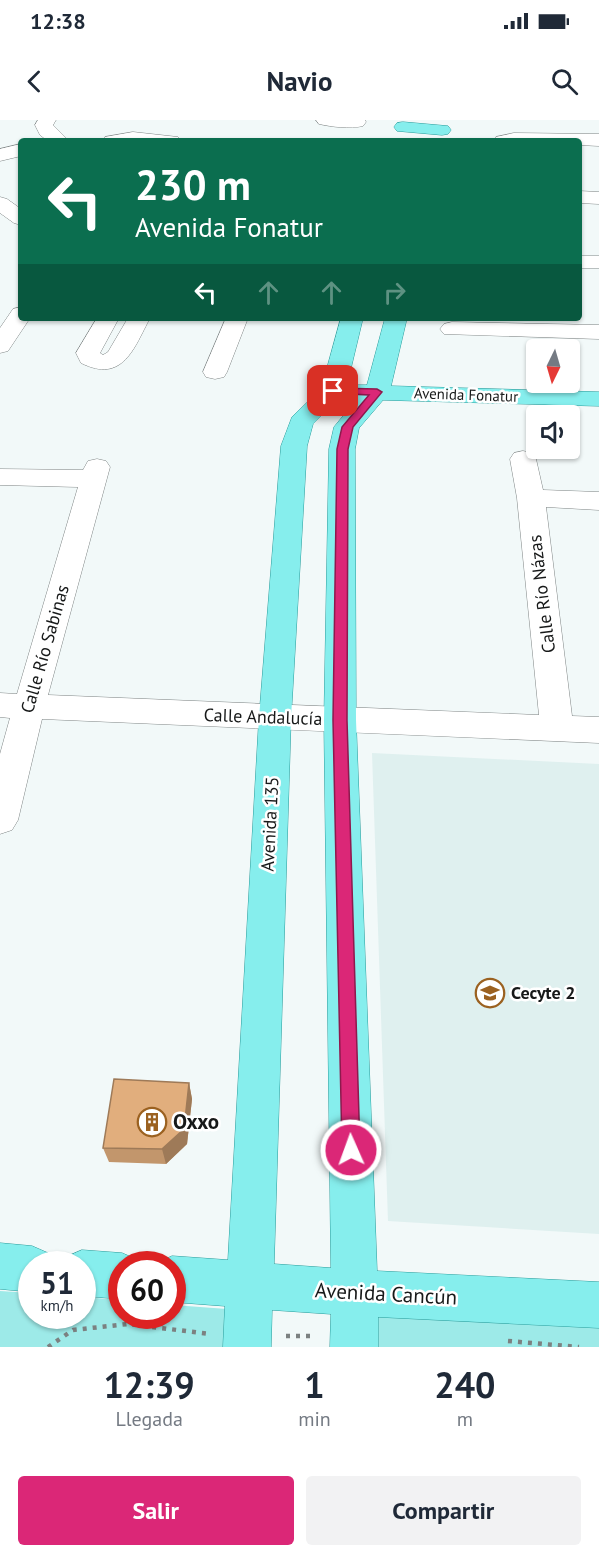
<!DOCTYPE html>
<html lang="es">
<head>
<meta charset="utf-8">
<style>
	:root { --surface:#fff; --page:#f2f2f3; --text:#1f2937; --muted:#747a83; --accent:#db2777 }
	body { margin:0; font-family:"PT Sans",sans-serif; background:var(--page); color:var(--text); height:100vh; display:flex; flex-direction:column; font-size:22px; white-space:nowrap }
	* { box-sizing:border-box; margin:0 }
	p { font-size:20px; color:var(--muted) }
	.icon { flex:none; width:33px; height:33px; fill:none; stroke:currentColor; stroke-width:2; stroke-linecap:round; stroke-linejoin:round }
	.map { position:relative; height:1227px; overflow:hidden }
	.details { display:flex; flex-direction:column; background:var(--surface); flex:1 }
	.details>* { flex:none }
	.top-card { position:absolute; left:18px; top:18px; width:564px; height:183px; border-radius:6px; box-shadow:0 2px 4px #0004; background:#0b6e4f; color:#fff; overflow:hidden }
	.needle { width:39px; rotate:185deg }
	.controls { position:absolute; left:526px; top:219px; display:grid; gap:12px }
	.controls a { display:grid; place-items:center; width:54px; height:54px; border-radius:6px; background:var(--surface); box-shadow:0 2px 4px #0004; font-size:30px }
	.speed { position:absolute; left:18px; top:1131px; display:flex; gap:12px; font-size:30px; font-weight:700; text-align:center }
	.speed>* { display:grid; place-content:center; width:78px; height:78px; border-radius:50%; background:var(--surface); box-shadow:0 2px 4px #0004; line-height:1 }
	.speed small { font-size:15px; font-weight:400 }
	.speed .limit { border:9px solid #d22; background:#fff; color:#111 }
	.pin { position:absolute; display:grid; place-items:center; width:51px; height:51px; color:#fff; margin:-26px; border-radius:12px; box-shadow:0 3px 9px #0006 }
	.me { position:absolute; width:66px; margin:-33px; rotate:358deg; stroke-linejoin:round; filter:drop-shadow(0 0 4px #0008) }
	.turn { display:flex; align-items:center; gap:21px; height:126px; padding:0 18px; font-size:27px }
	.turn .icon { width:78px; height:78px; stroke-width:2.5 }
	.turn b { display:block; font-size:42px; line-height:51px }
	.lanes { display:flex; align-items:center; height:57px; padding:0 18px; background:#0003; justify-content:center; gap:30px; direction:ltr }
	.lanes .off { opacity:.35 }
	.eta { display:flex; justify-content:space-evenly; align-items:center; height:102px; text-align:center }
	.eta b { font-size:36px; font-weight:700; line-height:42px }
	.cta { display:flex; gap:12px; margin-top:auto; padding:12px 18px }
	.cta a { flex:1; height:69px; border-radius:6px; background:var(--accent); color:#fff; font-size:24px; font-weight:700; line-height:69px; text-align:center }
	.cta a+a { background:var(--page); color:var(--text) }
	.status { display:flex; justify-content:space-between; align-items:center; height:42px; padding:0 30px; background:var(--surface); direction:ltr }
	.status svg { height:16px; fill:currentColor }
	header { display:flex; justify-content:space-between; align-items:center; height:78px; padding:0 18px; background:var(--surface); font-size:27px; font-weight:700 }
	.map>svg:first-child { display:block }
	.built { fill:#dff0ef }
	.green { fill:#9deae8 }
	.lines { fill:none; stroke-linecap:round; stroke-linejoin:round }
	.minor-casing { stroke:#7f8585; stroke-width:1 }
	.major-casing { stroke:#2a9c9b; stroke-width:1 }
	.path { stroke:#7c8181; stroke-width:4.5; stroke-dasharray:4 6; stroke-linecap:butt }
	.minor { fill:#fff; fill-rule:evenodd }
	.major { fill:#86eeed; fill-rule:evenodd }
	.wall { fill:#c2966c }
	.shaded-wall { fill:#9e7a58 }
	.building { fill:#e1ae7d; stroke:#9e7a58; stroke-width:1.5 }
	.route { fill:#db2777; stroke:#8e194d; stroke-width:1.5 }
	.labels { text-anchor:middle; stroke-width:5; stroke-linejoin:round; paint-order:stroke }
	.far-street-label { font-size:15px; fill:#171919; stroke:#fff }
	.street-label { font-size:18px; fill:#171919; stroke:#fff }
	.poi-label { font-size:18px; font-weight:bold; fill:#171919; stroke:#fff; text-anchor:start }
	.near-poi-label { font-size:21px; font-weight:bold; fill:#171919; stroke:#fff; text-anchor:start }
	.near-street-label { font-size:21px; fill:#171919; stroke:#fff }
</style>
</head>
<body>
<div class="status"><b>12:38</b><svg viewBox="0 0 49 12"><path d="M0 12V9h3v3zM5 12V6h3v6zM10 12V3h3v9zM15 12V0h3v12zM26 1h20v11H26zM47 4h2v5h-2z"/></svg></div>
<header><svg class="icon" aria-label="back" viewBox="0 0 24 24"><path d="M15 5l-7 7 7 7"/></svg>Navio<svg class="icon" aria-label="search" viewBox="0 0 24 24"><circle cx="10" cy="10" r="6"/><path d="M15 15l6 6"/></svg></header>
<div class="map">
<svg width="599" height="1227" viewBox="0 0 599 1227">
	<rect width="100%" height="100%" fill="#f2f9f9"/>
	<!-- built -->
	<path class="built" d="M 372,633 L 599,644 L 599,1114 L 388,1101 Z"/>
	<!-- green -->
	<path class="green" d="M 0,1171 L 31,1173 L 32,1196 L 82,1196 L 83,1177 L 121,1180 L 122,1196 L 172,1196 L 173,1185 L 227,1189 L 225,1227 L 0,1227 Z
		M 372,1193 L 599,1194 L 599,1227 L 372,1227 Z"/>
	<g class="lines">
		<!-- minor casing -->
		<g class="minor-casing">
			<path id="minor" d="M 38,0 L 56,0 L 53,5 L 69,21 L 48,21 L 40,15 L 35,5 Z
				M 316,0 L 365,0 L 366,2 L 363,6 C 350,9 332,7 319,4 Z
				M 133,12 L 178,17 L 180,21 L 103,21 L 105,17 Z
				M 514,13 L 599,14 L 599,26 L 579,25 L 579,21 L 494,21 L 496,17 Z
				M 21,24 L 21,36 L 0,41 L 0,29 Z
				M 579,71 L 599,72 L 599,84 L 579,83 Z
				M 0,77 L 7,79 L 21,89 L 21,105 L 14,103 L 0,93 Z
				M 579,136 L 599,136 L 599,148 L 579,148 Z
				M 21,187 L 21,198 L 30,198 L 8,231 L 0,233 L 0,208 L 13,189 Z
				M 97,198 L 119,198 L 100,233 L 103,235 L 108,232 L 128,198 L 150,198 C 134,228 123,264 81,243 L 76,233 Z
				M 226,198 L 248,198 L 227,252 L 224,257 L 215,259 L 206,257 L 203,252 Z
				M 452,202 L 599,205 L 599,219 L 444,214 L 440,209 L 444,204 Z
				M 523,331 L 532,333 L 536,339 L 543,370 L 599,372 L 599,390 L 546,387 L 572,596 L 599,597 L 599,623 L 42,599 L 18,700 L 12,710 L 0,714 L 0,634 L 10,598 L 0,597 L 0,573 L 17,574 L 78,367 L 0,365 L 0,349 L 83,350 L 88,341 L 97,339 L 106,341 L 110,347 L 48,575 L 539,595 L 517,378 L 510,339 L 514,333 Z"/>
		</g>
		<!-- major casing -->
		<g class="major-casing">
			<path id="major" d="M 403,2 L 448,6 L 451,10 L 448,14 L 442,15 L 397,11 L 394,7 L 397,3 Z
				M 341,198 L 363,198 L 346,269 L 356,265 L 367,265 L 385,198 L 407,198 L 391,266 L 599,272 L 599,286 L 383,280 L 359,308 L 355,329 L 356,600 L 377,1151 L 599,1162 L 599,1208 L 378,1197 L 378,1227 L 330,1227 L 331,1194 L 272,1190 L 271,1227 L 223,1227 L 225,1186 L 172,1182 L 172,1144 L 155,1144 L 172,1136 L 228,1140 L 259,598 L 281,326 L 292,297 L 321,269 ZM 344,273 L 347,277 L 357,279 L 334,307 L 329,329 L 324,600 L 331,1148 L 274,1144 L 291,598 L 307,326 L 313,304 Z
				M 0,1123 L 32,1126 L 48,1133 L 53,1144 L 32,1144 L 32,1172 L 0,1169 Z
				M 82,1130 L 122,1133 L 138,1140 L 140,1144 L 122,1144 L 122,1179 L 82,1176 L 82,1144 L 62,1144 L 66,1137 Z"/>
		</g>
		<!-- path -->
		<path class="path" d="M 286,1216 L 315,1216
			M 508,1221 L 579,1227
			M 48,1227 L 73,1210 L 128,1204 L 210,1214"/>
		<!-- minor -->
		<use href="#minor" class="minor"/>
		<!-- major -->
		<use href="#major" class="major"/>
	</g>
	<!-- wall -->
	<path class="wall" d="M 189,963 L 192,979 L 187,1024 L 166,1044 L 109,1042 L 103,1028 Z"/>
	<!-- shaded-wall -->
	<path class="shaded-wall" d="M 189,963 L 192,979 L 187,1024 L 166,1044 L 162,1029 Z"/>
	<!-- building -->
	<path class="building" d="M 114,959 L 189,963 L 184,1009 L 162,1029 L 103,1028 Z"/>
	<!-- route -->
	<path class="route" d="M 333,268 L 377,269 L 382,272 L 353,307 L 348,329 L 347,600 L 360,1030 L 358,1036 L 351,1039 L 345,1036 L 342,1030 L 333,600 L 337,329 L 342,307 L 369,275 L 329,273 L 329,269 Z"/>
	<!-- icons -->
	<defs>
		<g id="school-ring" transform="scale(1.5)"><circle r="9.5" fill="#fff" stroke="#9b6120" stroke-width="1.5"/><path d="M0-5L7-2L0 1L-7-2ZM-4 1L0 2.5L4 1V4Q0 6-4 4Z" fill="#9b6120"/></g>
		<g id="building-ring" transform="scale(1.5)"><circle r="9.5" fill="#fff" stroke="#9b6120" stroke-width="1.5"/><path d="M-4-6H4V6H1V3H-1V6H-4ZM-2.5-4.3h1.7v1.8h-1.7ZM.8-4.3h1.7v1.8H.8ZM-2.5-1h1.7V.8h-1.7ZM.8-1h1.7V.8H.8Z" fill="#9b6120"/></g>
	</defs>
	<g fill-rule="evenodd">
		<use href="#school-ring" x="490" y="873"/>
		<use href="#building-ring" x="152" y="1002"/>
	</g>
	<g class="labels">
		<!-- far-street labels -->
		<g class="far-street-label">
			<text transform="translate(466 275) rotate(2)" y="5">Avenida Fonatur</text>
		</g>
		<!-- street labels -->
		<g class="street-label">
			<text transform="translate(542 474) rotate(-97)" y="6">Calle Río Názas</text>
			<text transform="translate(45 529) rotate(-74)" y="6">Calle Río Sabinas</text>
			<text transform="translate(263 597) rotate(2)" y="6">Calle Andalucía</text>
			<text transform="translate(270 704) rotate(-87)" y="6">Avenida 135</text>
		</g>
		<!-- poi labels -->
		<g class="poi-label">
			<text x="511" y="879">Cecyte 2</text>
		</g>
		<!-- near-poi labels -->
		<g class="near-poi-label">
			<text x="173" y="1009">Oxxo</text>
		</g>
		<!-- near-street labels -->
		<g class="near-street-label">
			<text transform="translate(386 1174) rotate(3)" y="7">Avenida Cancún</text>
		</g>
	</g>
</svg>
<div class="controls">
<a><svg class="needle" viewBox="-14 -14 28 28"><path d="M0-13l5 13h-10z" fill="#e53935"/><path d="M0 13l5-13h-10z" fill="#747a83"/></svg></a>
<a><svg class="icon" aria-label="sound" viewBox="0 0 24 24"><path d="M4 9h4l5-4v14l-5-4H4zM17 9q2 3 0 6"/></svg></a>
</div>
<div class="speed"><div>51<small>km/h</small></div><div class="limit">60</div></div>
<div class="pin" style="left:333px;top:271px;background:#d93025"><svg class="icon" aria-label="arrive" viewBox="0 0 24 24"><path d="M6 21V4h12l-3 4 3 4H6"/></svg></div>
<svg class="me" style="left:351px;top:1030px" viewBox="-20 -20 40 40"><circle r="17" fill="#db2777" stroke="#fff" stroke-width="3"/><path d="M0-11L8 9 0 5-8 9z" fill="#fff"/></svg>
<div class="top-card">
<div class="turn"><svg class="icon" aria-label="left" viewBox="0 0 24 24"><path d="M17 20v-9H6M10 6l-5 5 5 5"/></svg><div><b>230 m</b>Avenida Fonatur</div></div>
<div class="lanes"><svg class="icon" aria-label="left" viewBox="0 0 24 24"><path d="M17 20v-9H6M10 6l-5 5 5 5"/></svg><svg class="icon off" aria-label="ahead" viewBox="0 0 24 24"><path d="M12 20V5M6 11l6-6 6 6"/></svg><svg class="icon off" aria-label="ahead" viewBox="0 0 24 24"><path d="M12 20V5M6 11l6-6 6 6"/></svg><svg class="icon off" aria-label="right" viewBox="0 0 24 24"><path d="M7 20v-9h11M14 6l5 5-5 5"/></svg></div>
</div>
</div>
<section class="details">
<div class="eta">
<div><b>12:39</b><p>Llegada</p></div>
<div><b>1</b><p>min</p></div>
<div><b>240</b><p>m</p></div>
</div>
<div class="cta"><a>Salir</a><a>Compartir</a></div>
</section>
</body>
</html>
